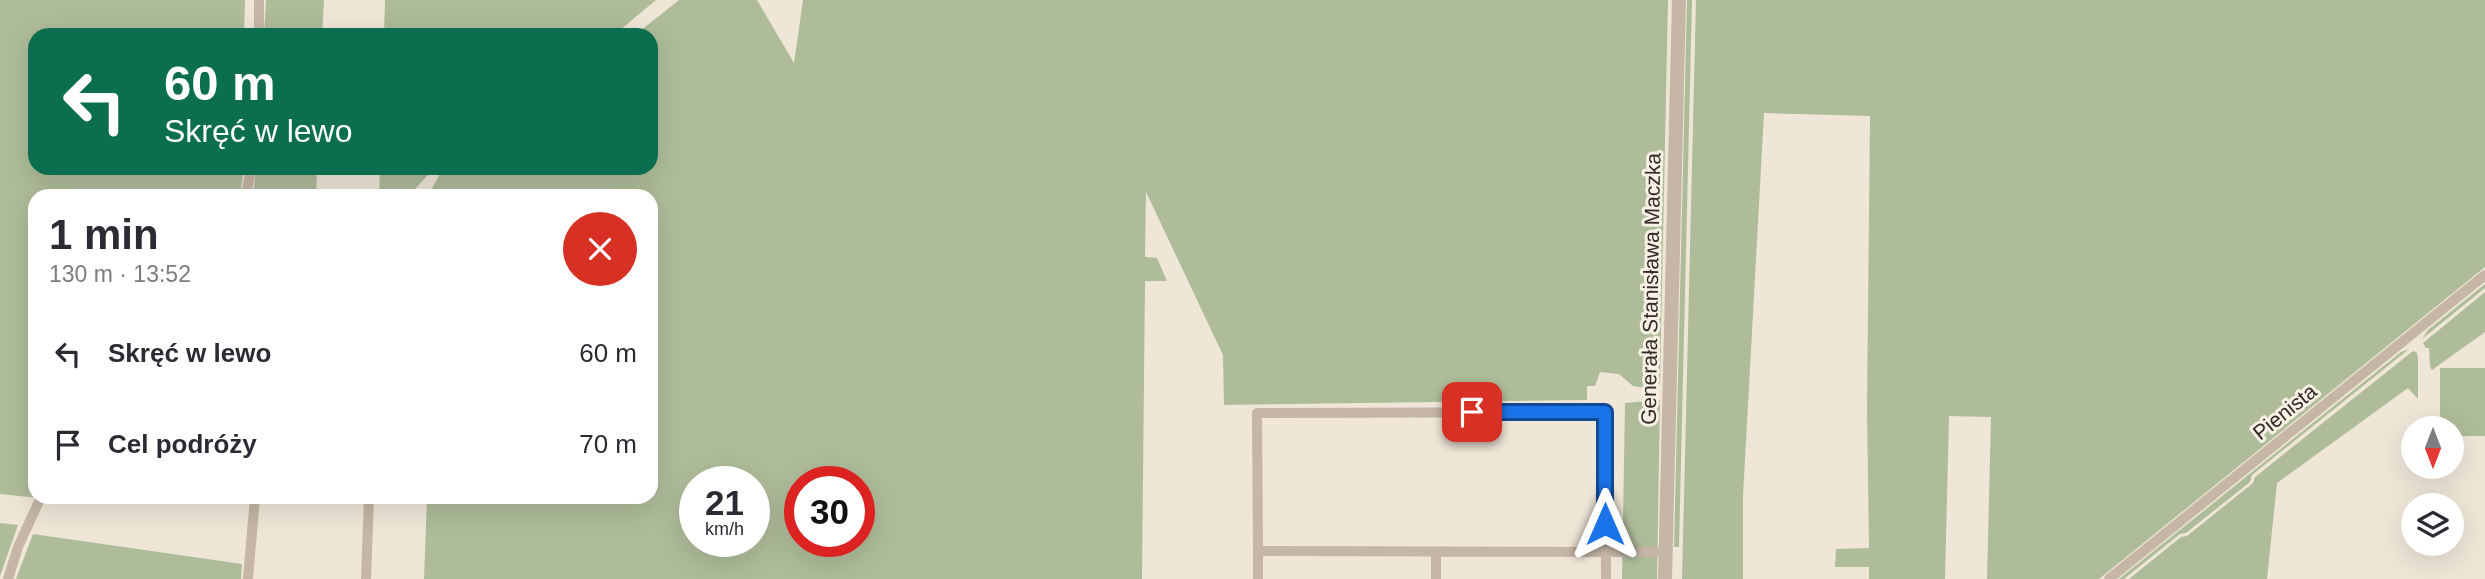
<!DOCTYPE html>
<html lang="pl">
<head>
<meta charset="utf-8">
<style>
	:root { --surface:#fff; --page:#f7f7f7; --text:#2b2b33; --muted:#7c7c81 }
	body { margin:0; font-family:Arial,sans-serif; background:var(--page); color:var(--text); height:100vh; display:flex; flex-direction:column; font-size:26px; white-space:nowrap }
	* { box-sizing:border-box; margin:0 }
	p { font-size:23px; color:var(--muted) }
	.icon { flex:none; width:38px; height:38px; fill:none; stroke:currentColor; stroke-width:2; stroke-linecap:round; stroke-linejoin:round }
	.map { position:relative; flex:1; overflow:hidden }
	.drawer { position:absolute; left:28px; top:189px; width:630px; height:315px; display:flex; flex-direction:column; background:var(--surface); border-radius:21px; box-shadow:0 7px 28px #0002 }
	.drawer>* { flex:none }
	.guide { position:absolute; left:28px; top:28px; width:630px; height:147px; border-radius:21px; box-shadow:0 7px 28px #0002; background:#0b6e4f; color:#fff; overflow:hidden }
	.needle { width:46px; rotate:180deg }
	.buttons { position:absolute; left:2401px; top:416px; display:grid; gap:14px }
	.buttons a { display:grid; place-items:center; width:63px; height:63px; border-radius:50%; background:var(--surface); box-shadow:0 7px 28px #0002; font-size:35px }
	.speed { position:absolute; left:679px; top:466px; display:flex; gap:14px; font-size:35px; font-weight:700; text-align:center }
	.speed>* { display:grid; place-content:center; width:91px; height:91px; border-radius:50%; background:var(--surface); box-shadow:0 7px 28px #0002; line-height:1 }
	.speed small { font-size:18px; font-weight:400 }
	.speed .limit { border:10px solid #d22; background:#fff; color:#111 }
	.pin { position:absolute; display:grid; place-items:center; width:60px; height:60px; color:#fff; margin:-30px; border-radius:14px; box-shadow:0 4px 10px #0006 }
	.me { position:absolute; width:77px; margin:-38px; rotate:0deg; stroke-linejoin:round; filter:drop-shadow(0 0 5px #0008) }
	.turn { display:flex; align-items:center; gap:24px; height:147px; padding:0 21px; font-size:32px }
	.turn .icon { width:91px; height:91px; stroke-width:2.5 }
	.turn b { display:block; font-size:49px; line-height:60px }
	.round { display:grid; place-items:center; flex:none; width:74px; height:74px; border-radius:37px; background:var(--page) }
	.headline { display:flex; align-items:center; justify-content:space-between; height:119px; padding:0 21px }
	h1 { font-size:42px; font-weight:700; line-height:52px }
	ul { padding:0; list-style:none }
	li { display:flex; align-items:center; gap:21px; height:91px; padding:0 21px }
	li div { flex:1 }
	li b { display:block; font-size:26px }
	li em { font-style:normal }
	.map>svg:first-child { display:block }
	.green { fill:#aebc9a; fill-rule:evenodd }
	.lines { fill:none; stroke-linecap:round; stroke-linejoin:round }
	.minor { stroke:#c5b6a6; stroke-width:10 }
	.tertiary { stroke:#c5b6a6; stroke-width:14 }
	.route-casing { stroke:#114b97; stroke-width:18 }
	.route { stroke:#1a73e8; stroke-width:12 }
	.labels { text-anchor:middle; stroke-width:6; stroke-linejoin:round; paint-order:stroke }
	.street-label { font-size:21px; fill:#322b26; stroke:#f7f0e4 }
</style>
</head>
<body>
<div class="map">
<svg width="2485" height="579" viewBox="0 0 2485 579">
	<rect width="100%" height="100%" fill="#efe6d8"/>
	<!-- green -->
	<path class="green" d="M 0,0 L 245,0 L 244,35 L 35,35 L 35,168 L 244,168 L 240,196 L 35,196 L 35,497 L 50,497 L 48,499 L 0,494 Z
		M 266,0 L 324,0 L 322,35 L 264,35 Z
		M 385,0 L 656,0 L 614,35 L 384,35 Z
		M 679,0 L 757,0 L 794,63 L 803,0 L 1668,0 L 1660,383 L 1651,389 L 1633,386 L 1619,374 L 1600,372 L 1595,386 L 1587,386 L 1587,400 L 1224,405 L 1223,355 L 1146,192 L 1145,257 L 1157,258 L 1167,281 L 1145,281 L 1142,579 L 424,579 L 427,497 L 651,497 L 651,196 L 428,196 L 443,168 L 651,168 L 651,35 L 635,35 ZM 695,481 L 754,481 L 754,541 L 695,541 ZM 800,481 L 859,481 L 859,541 L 800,541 Z
		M 1687,0 L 1692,0 L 1679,547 L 1674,547 Z
		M 1696,0 L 2485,0 L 2485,267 L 2099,579 L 1987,579 L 1991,417 L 1949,416 L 1945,579 L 1869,579 L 1869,567 L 1835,567 L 1836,549 L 1869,548 L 1867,409 L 1870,116 L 1764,113 L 1743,496 L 1743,579 L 1682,579 Z
		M 256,168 L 317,168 L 316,196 L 253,196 Z
		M 380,168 L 434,168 L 409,196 L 379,196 Z
		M 2485,284 L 2485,288 L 2422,339 L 2428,330 Z
		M 2485,292 L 2485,332 L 2432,370 L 2430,367 L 2429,348 L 2426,348 L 2423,343 Z
		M 2409,349 L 2252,475 L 2250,482 L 2186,533 L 2180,534 L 2124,579 L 2119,579 L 2401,352 Z
		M 2413,351 L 2417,353 L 2418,358 L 2418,399 L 2408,388 L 2277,483 L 2267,579 L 2129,579 L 2181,537 L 2187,536 L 2253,483 L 2255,477 Z
		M 2440,368 L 2485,368 L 2485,436 L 2452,436 L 2452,429 L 2440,429 Z
		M 1660,400 L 1657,579 L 1622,579 L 1625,403 Z
		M 0,523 L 18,525 L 0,576 Z
		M 33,534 L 242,564 L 241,579 L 16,579 Z"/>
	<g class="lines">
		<!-- minor -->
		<path class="minor" d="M 259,35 L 259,0
			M 246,196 L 251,168
			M 1258,551 L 1257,413 L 1605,412 L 1606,579
			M 1436,552 L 1436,579
			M 8,579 L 18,547 L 41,497
			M 248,579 L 255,497
			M 366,579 L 369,497
			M 1258,579 L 1258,551 L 1666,552
			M 2109,579 L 2485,275"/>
		<!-- tertiary -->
		<path class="tertiary" d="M 1665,579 L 1679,0"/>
	</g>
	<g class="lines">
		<!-- route casing -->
		<g class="route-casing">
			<path id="route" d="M 1472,412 L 1605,412 L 1605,524"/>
		</g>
		<!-- route -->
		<use href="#route" class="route"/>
	</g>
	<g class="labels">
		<!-- street labels -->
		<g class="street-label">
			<text transform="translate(1651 289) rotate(-89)" y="7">Generała Stanisława Maczka</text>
			<text transform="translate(2285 412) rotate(-39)" y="7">Pienista</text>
		</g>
	</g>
</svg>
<div class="buttons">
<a><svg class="needle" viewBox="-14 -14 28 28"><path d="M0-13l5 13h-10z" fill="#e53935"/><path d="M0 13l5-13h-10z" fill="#7c7c81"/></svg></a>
<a><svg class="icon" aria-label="layers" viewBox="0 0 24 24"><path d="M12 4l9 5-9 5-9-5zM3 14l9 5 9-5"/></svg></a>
</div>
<div class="speed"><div>21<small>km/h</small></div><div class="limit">30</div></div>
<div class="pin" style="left:1472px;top:412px;background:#d93025"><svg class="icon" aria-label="arrive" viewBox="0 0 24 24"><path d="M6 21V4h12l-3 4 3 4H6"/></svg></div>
<svg class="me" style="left:1605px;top:524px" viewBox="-20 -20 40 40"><path d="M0-17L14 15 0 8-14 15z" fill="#1a73e8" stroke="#fff" stroke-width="4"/></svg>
<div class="guide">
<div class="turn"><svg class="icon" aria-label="left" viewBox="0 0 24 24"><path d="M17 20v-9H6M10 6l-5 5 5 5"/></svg><div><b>60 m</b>Skręć w lewo</div></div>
</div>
<section class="drawer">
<div class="headline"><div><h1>1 min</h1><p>130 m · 13:52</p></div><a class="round" style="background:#d93025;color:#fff"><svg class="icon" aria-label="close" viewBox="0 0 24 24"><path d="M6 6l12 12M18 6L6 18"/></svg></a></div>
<ul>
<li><svg class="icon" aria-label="left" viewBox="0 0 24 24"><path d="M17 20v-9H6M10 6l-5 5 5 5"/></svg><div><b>Skręć w lewo</b></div><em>60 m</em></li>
<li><svg class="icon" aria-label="arrive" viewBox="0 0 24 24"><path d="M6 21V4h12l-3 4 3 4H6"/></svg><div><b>Cel podróży</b></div><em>70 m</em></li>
</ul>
</section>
</div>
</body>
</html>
